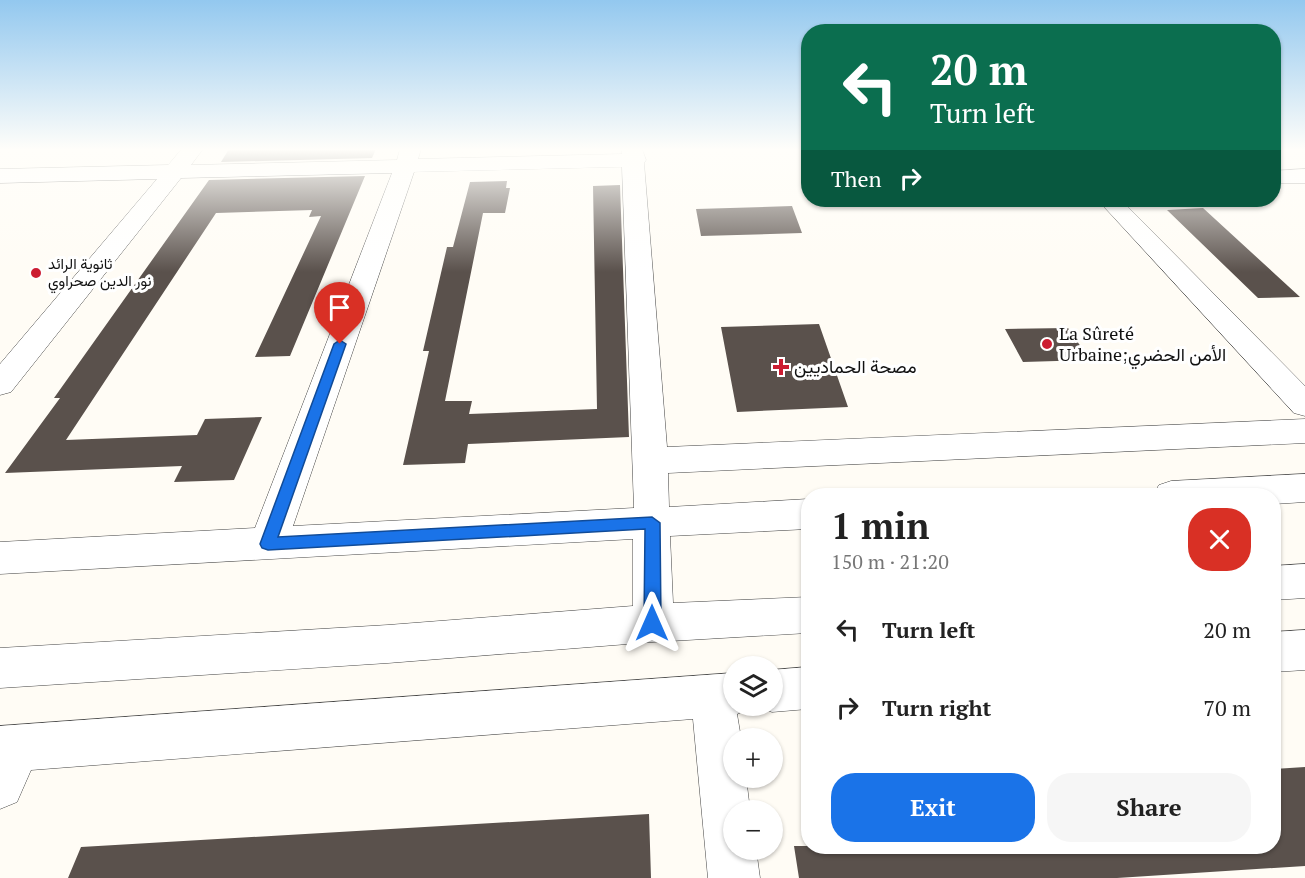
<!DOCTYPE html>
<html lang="en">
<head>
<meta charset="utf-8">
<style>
	:root { --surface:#fff; --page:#f6f6f6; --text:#222; --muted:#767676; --accent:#1a73e8 }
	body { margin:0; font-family:"PT Serif",Vazirmatn,serif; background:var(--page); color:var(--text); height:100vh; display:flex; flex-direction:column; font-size:22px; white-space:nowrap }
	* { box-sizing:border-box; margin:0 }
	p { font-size:20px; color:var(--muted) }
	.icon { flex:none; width:33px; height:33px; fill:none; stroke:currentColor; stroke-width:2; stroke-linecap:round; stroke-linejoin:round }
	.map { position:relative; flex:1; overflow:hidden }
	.panel { position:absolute; left:801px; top:488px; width:480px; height:366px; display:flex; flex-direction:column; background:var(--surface); border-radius:24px; box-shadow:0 2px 4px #0004 }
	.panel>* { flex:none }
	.hud { position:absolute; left:801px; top:24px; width:480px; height:183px; border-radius:24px; box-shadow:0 2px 4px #0004; background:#0b6e4f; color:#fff; overflow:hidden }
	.buttons { position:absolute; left:723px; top:656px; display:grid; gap:12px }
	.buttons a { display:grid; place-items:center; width:60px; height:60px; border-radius:50%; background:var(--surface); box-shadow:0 2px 4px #0004; font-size:30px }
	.pin { position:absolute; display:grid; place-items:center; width:51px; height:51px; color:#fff; margin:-62px -26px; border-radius:50% 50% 50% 0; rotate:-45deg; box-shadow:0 0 6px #0007 }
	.pin .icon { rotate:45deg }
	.me { position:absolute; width:66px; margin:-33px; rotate:0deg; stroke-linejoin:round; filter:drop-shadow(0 0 4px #0008) }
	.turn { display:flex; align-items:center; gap:21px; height:126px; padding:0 30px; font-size:27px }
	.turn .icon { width:78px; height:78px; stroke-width:2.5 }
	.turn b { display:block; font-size:42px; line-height:51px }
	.then { display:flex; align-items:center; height:57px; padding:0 30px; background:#0003; gap:12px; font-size:22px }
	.round { display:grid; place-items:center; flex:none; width:63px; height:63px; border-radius:24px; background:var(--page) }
	.summary { display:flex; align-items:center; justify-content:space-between; height:102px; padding:0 30px }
	h1 { font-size:36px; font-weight:700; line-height:45px }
	.action { display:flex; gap:12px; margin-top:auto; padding:12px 30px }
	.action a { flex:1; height:69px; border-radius:24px; background:var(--accent); color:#fff; font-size:24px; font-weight:700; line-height:69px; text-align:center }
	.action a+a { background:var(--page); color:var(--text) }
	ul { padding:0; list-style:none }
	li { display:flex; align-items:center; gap:18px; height:78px; padding:0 30px }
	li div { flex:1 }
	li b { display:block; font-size:22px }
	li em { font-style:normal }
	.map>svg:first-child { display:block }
	.building { fill:#5a514c }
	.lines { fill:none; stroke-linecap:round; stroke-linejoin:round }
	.minor-casing { stroke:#444; stroke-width:1 }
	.minor { fill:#fff; fill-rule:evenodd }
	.route { fill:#1a73e8; stroke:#114b97; stroke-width:1.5 }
	.poi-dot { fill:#cc1d32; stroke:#fff; stroke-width:2 }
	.labels { text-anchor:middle; stroke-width:6; stroke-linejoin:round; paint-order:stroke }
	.far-poi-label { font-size:15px; fill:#111; stroke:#fff; text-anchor:start }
	.poi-label { font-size:18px; fill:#111; stroke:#fff; text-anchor:start }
</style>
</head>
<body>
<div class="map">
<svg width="1305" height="878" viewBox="0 0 1305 878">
	<rect width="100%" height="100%" fill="#fffcf5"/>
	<!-- building -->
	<path class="building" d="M 229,149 L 376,149 L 372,158 L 221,162 Z
		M 365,176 L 290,356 L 255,357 L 321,216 L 309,217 L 312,210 L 216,213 L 66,440 L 197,435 L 205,419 L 262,417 L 234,480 L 174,482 L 182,466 L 5,473 L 60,398 L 54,398 L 209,180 Z
		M 507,181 L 506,188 L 510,188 L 505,213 L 483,213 L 445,401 L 472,401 L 469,414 L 597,409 L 593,186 L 620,185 L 629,437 L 468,444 L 465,463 L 403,465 L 429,351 L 423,351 L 447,247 L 453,247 L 470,182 Z
		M 792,206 L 802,233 L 701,236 L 696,209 Z
		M 1203,208 L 1300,297 L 1258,298 L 1167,210 Z
		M 819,324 L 848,407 L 737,412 L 721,327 Z
		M 1068,328 L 1090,360 L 1023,362 L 1005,329 Z
		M 1305,767 L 1305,866 L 1117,878 L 799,878 L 794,846 L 1274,846 L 1274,769 Z
		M 649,814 L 651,878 L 68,878 L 81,847 Z"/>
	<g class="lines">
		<!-- minor casing -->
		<g class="minor-casing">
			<path id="minor" d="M 182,149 L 203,149 L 191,165 L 397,160 L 400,149 L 421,149 L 418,159 L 622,154 L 622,149 L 642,149 L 646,160 L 644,163 L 667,447 L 1305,419 L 1305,443 L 668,473 L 669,507 L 808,499 L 808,529 L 670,536 L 673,603 L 808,597 L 808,633 L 653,642 L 388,663 L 0,688 L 0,648 L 388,625 L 633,606 L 633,539 L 0,574 L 0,542 L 255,528 L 392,173 L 181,178 L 11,392 L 0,395 L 0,364 L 157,179 L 0,183 L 0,169 L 168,165 ZM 622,167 L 634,508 L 293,526 L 414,172 Z
				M 1305,169 L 1305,183 L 1274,183 L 1274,171 Z
				M 1098,200 L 1121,200 L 1305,386 L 1305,416 L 1294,413 Z
				M 1305,474 L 1305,502 L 1274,504 L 1274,495 L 1153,495 L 1159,485 L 1171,481 Z
				M 1305,564 L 1305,598 L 1274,600 L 1274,566 Z
				M 1305,630 L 1305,670 L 1274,672 L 1274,632 Z
				M 808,667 L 808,709 L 772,712 L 757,706 L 772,705 L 772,670 Z
				M 734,673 L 734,705 L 751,705 L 749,709 L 737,714 L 741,738 L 734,738 L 734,777 L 746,777 L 750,810 L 734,810 L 734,849 L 756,849 L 760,878 L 708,878 L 693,719 L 31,770 L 17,802 L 0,809 L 0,726 Z"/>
		</g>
		<!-- minor -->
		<use href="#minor" class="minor"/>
	</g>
	<!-- sky -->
	<linearGradient id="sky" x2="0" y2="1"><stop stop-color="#93c8ef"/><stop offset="0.55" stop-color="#fffefa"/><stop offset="1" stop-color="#fffefa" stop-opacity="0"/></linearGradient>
	<rect width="1305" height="272" fill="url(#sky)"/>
	<!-- route -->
	<path class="route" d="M 340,340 L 346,344 L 278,537 L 652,517 L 660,523 L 661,623 L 658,628 L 652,630 L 647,628 L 644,623 L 645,529 L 268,550 L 262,548 L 260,544 L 334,344 Z"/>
	<!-- markers -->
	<g class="poi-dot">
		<circle cx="36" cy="273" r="6"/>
		<circle cx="1047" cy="344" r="6"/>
		<path d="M778 358h6v6h6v6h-6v6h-6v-6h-6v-6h6z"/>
	</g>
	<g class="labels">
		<!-- far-poi labels -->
		<g class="far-poi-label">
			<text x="48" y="269">ثانوية الرائد<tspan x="48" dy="17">نور الدين صحراوي</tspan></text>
		</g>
		<!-- poi labels -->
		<g class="poi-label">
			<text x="1059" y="340">La Sûreté<tspan x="1059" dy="21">Urbaine;الأمن الحضري</tspan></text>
			<text x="794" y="373">مصحة الحماديين</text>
		</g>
	</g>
</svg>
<div class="buttons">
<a><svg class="icon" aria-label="layers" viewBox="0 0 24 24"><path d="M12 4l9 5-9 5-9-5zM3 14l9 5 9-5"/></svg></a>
<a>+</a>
<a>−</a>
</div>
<div class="pin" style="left:340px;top:344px;background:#d93025"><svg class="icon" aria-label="arrive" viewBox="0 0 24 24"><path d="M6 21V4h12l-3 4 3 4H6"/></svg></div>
<svg class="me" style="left:652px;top:623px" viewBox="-20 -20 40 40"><path d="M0-17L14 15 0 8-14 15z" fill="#1a73e8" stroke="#fff" stroke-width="4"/></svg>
<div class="hud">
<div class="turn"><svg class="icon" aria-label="left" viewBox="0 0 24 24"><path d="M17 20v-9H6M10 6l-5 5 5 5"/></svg><div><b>20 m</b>Turn left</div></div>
<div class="then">Then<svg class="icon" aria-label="right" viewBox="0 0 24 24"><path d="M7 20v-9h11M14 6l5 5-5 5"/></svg></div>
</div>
<section class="panel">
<div class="summary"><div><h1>1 min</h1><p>150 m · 21:20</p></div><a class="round" style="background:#d93025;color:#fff"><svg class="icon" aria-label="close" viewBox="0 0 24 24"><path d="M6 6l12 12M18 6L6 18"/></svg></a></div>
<ul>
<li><svg class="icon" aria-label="left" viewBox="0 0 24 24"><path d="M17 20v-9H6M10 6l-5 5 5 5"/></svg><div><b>Turn left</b></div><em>20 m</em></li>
<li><svg class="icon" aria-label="right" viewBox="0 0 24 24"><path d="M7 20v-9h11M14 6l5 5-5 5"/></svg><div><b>Turn right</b></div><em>70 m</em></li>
</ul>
<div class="action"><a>Exit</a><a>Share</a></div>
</section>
</div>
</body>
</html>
